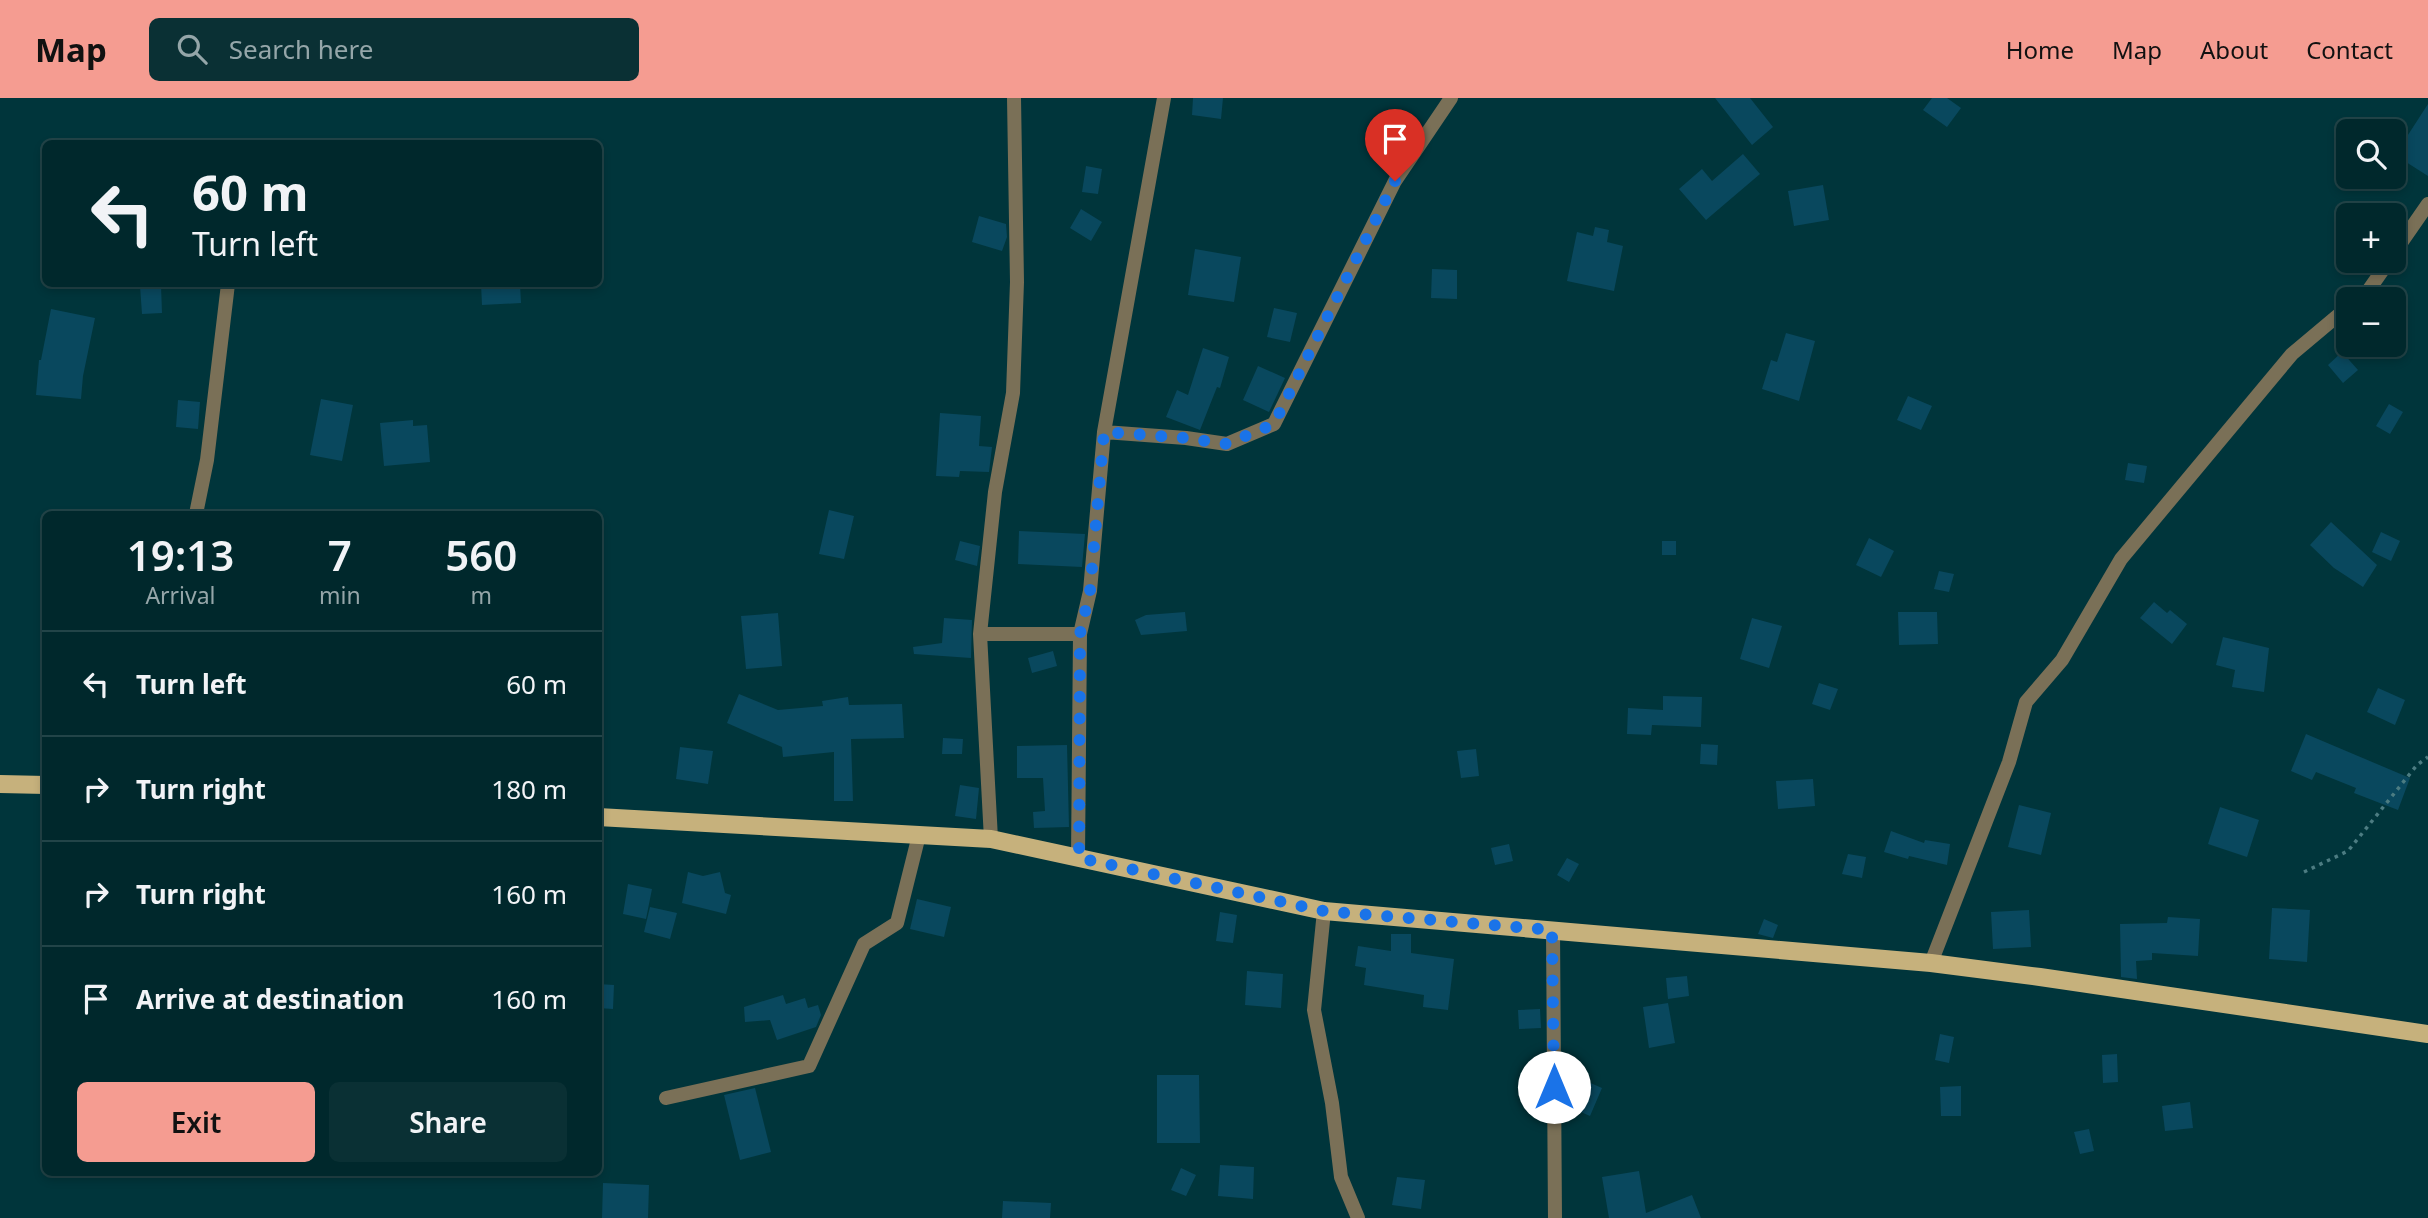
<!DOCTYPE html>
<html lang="en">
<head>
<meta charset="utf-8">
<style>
	:root { --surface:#00282c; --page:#0a3034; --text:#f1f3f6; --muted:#95a6a9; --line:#224448; --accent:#f59c91 }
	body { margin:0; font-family:"Noto Sans",sans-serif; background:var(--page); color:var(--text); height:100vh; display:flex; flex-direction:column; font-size:26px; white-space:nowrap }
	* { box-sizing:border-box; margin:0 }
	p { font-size:23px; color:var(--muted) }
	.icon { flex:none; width:38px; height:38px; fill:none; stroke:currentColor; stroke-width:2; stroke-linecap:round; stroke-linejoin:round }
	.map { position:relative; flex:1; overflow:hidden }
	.drawer { position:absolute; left:42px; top:413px; width:560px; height:665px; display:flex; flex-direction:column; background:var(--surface); border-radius:10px; box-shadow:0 4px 10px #0003,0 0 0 2px var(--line) }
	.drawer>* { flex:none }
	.banner { position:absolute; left:42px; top:42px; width:560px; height:147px; border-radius:10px; box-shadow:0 4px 10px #0003,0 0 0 2px var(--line); background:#00282c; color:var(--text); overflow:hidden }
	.tools { position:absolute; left:2336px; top:21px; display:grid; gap:14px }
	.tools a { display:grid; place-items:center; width:70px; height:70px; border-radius:10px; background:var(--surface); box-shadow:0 4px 10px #0003,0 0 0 2px var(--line); font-size:35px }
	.pin { position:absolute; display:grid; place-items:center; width:60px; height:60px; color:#fff; margin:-72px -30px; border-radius:50% 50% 50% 0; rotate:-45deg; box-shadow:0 0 7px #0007 }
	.pin .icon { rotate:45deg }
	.me { position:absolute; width:77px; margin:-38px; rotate:0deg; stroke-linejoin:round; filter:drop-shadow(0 0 5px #0008) }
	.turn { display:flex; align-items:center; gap:24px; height:147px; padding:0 35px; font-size:32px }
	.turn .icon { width:91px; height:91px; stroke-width:2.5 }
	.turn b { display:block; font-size:49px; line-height:60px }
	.eta { display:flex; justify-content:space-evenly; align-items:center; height:119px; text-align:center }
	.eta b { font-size:42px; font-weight:600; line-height:49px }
	.action { display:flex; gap:14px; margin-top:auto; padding:14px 35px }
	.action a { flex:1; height:80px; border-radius:10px; background:var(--accent); color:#111; font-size:28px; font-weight:600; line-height:80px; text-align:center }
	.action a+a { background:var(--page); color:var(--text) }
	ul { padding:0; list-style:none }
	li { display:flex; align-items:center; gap:21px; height:105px; padding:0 35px; border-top:2px solid var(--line) }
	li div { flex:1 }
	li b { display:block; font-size:26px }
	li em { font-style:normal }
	header { display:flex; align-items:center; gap:42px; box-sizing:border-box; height:98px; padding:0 35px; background:var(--accent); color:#111 }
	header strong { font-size:33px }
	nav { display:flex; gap:38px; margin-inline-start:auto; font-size:24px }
	.search { width:490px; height:63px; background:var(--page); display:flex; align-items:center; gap:18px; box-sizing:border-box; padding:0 24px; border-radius:10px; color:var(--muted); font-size:26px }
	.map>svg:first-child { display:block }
	.building { fill:#09485e }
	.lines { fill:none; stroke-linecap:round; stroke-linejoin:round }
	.path { stroke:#4c7c82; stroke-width:3.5; stroke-dasharray:3.5 5; stroke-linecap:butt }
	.minor { stroke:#7a7057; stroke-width:14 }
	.primary { stroke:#c6b17c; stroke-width:18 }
	.route { stroke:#1a73e8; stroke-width:12; stroke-dasharray:0 21.6 }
</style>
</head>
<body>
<header>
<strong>Map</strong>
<div class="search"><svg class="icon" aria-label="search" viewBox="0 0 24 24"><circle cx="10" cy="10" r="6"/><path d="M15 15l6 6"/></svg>Search here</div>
<nav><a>Home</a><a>Map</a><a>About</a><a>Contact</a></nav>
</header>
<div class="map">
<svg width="2428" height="1120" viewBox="0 0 2428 1120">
	<rect width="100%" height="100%" fill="#00353b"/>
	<!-- building -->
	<path class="building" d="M 1193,0 L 1223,0 L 1221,21 L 1192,17 Z
		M 1715,0 L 1750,0 L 1773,29 L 1752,47 Z
		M 1932,0 L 1947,0 L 1961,10 L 1947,29 L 1923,12 Z
		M 2428,6 L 2428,78 L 2395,57 Z
		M 1743,56 L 1760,76 L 1706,122 L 1679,91 L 1702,71 L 1712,83 Z
		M 1086,68 L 1102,71 L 1098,96 L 1082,94 Z
		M 1823,87 L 1829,122 L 1794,128 L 1788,93 Z
		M 1081,111 L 1102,124 L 1091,143 L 1070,130 Z
		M 979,118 L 1006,126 L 1007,139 L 1002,153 L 972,144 Z
		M 1595,129 L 1609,132 L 1607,144 L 1623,148 L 1614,193 L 1567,183 L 1577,134 L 1593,138 Z
		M 1195,151 L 1241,159 L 1234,204 L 1188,197 Z
		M 1432,171 L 1457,172 L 1457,201 L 1431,200 Z
		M 481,186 L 520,186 L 521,205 L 482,207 Z
		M 161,187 L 162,215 L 142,216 L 140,188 Z
		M 1274,210 L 1297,215 L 1290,244 L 1267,239 Z
		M 51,211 L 95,220 L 83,278 L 81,301 L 36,297 L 39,262 L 41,262 Z
		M 1786,235 L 1815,243 L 1799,303 L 1762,291 L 1771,262 L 1777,264 Z
		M 1203,250 L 1229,259 L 1220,290 L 1217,289 L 1200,332 L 1166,319 L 1177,292 L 1188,297 Z
		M 2342,254 L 2358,272 L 2343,285 L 2328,267 Z
		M 1258,268 L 1285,280 L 1269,314 L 1243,302 Z
		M 1908,298 L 1932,308 L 1921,332 L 1897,322 Z
		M 321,301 L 353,307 L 342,363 L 310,357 Z
		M 178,302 L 200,304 L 198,331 L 176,329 Z
		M 2389,306 L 2403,314 L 2390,336 L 2376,328 Z
		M 940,315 L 981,318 L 979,348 L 992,349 L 989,374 L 960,373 L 959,379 L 936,378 Z
		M 413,322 L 413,328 L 427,327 L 430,364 L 384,368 L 380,325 Z
		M 2128,365 L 2147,368 L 2144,385 L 2125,382 Z
		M 829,412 L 854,418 L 844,461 L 819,456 Z
		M 2331,424 L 2377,467 L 2363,489 L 2334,470 L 2310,447 Z
		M 1019,433 L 1085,436 L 1082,469 L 1018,466 Z
		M 2381,434 L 2400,443 L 2391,463 L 2372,454 Z
		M 1869,440 L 1894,453 L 1881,479 L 1856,467 Z
		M 960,443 L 980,448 L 977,468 L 955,462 Z
		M 1662,443 L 1676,443 L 1676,457 L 1662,457 Z
		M 1939,473 L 1954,476 L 1949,494 L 1934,491 Z
		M 2154,504 L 2167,515 L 2170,512 L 2187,526 L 2172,546 L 2140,520 Z
		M 1185,514 L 1187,533 L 1141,537 L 1135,522 L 1146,517 Z
		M 1898,514 L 1937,514 L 1938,546 L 1899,547 Z
		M 778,515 L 782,568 L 746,571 L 741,518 Z
		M 944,520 L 972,522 L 971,560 L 914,556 L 913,549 L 942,545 Z
		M 1752,520 L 1782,528 L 1769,570 L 1740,561 Z
		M 2223,539 L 2269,550 L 2264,594 L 2232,589 L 2235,572 L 2216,567 Z
		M 1053,553 L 1057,568 L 1032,575 L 1028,560 Z
		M 1819,585 L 1838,591 L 1830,612 L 1812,606 Z
		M 2378,590 L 2405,602 L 2395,627 L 2367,614 Z
		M 739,596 L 778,612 L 823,608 L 822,603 L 848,599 L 849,607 L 902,606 L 904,640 L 851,641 L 853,703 L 834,703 L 834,654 L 783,659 L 782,649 L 727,625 Z
		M 1663,598 L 1702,599 L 1701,629 L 1652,627 L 1651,637 L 1627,636 L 1628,610 L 1663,612 Z
		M 2306,636 L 2410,680 L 2398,712 L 2354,695 L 2356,690 L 2316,674 L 2312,682 L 2291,673 Z
		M 943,640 L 963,641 L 962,656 L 942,656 Z
		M 1701,646 L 1718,647 L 1717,667 L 1700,666 Z
		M 1067,647 L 1069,729 L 1034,730 L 1033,714 L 1045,713 L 1043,680 L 1017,680 L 1017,648 Z
		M 680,649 L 713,653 L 708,686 L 676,681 Z
		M 1476,651 L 1479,678 L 1461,680 L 1457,653 Z
		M 1813,681 L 1815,708 L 1778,711 L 1776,683 Z
		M 960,687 L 979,690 L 976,721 L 955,718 Z
		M 2019,707 L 2051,715 L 2041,757 L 2008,749 Z
		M 2220,709 L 2259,722 L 2247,759 L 2208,746 Z
		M 1891,733 L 1924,745 L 1925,742 L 1950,746 L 1947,767 L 1909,758 L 1908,761 L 1884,754 Z
		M 1509,746 L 1513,763 L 1495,767 L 1491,750 Z
		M 1848,756 L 1866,759 L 1862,780 L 1842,776 Z
		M 1567,760 L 1579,766 L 1569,784 L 1557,777 Z
		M 688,774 L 703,778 L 720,774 L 725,795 L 731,797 L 726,816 L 682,805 Z
		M 628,786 L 652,791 L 646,821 L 623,816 Z
		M 917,801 L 951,809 L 944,839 L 910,831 Z
		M 650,809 L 677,815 L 670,841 L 644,834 Z
		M 2272,810 L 2310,812 L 2307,864 L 2269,861 Z
		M 2029,812 L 2031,849 L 1993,851 L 1991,814 Z
		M 1220,814 L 1237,817 L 1233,845 L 1216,843 Z
		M 2168,819 L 2200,821 L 2198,858 L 2152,855 L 2152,862 L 2136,863 L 2137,881 L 2121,879 L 2120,826 L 2167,825 Z
		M 1764,821 L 1778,827 L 1773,840 L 1758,836 Z
		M 1391,836 L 1411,836 L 1411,855 L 1454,861 L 1448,912 L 1423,909 L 1424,897 L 1364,887 L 1366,870 L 1355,868 L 1358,848 L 1391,853 Z
		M 1247,873 L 1283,876 L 1281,910 L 1245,907 Z
		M 1687,878 L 1689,898 L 1668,901 L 1666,880 Z
		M 598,886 L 614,887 L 613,911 L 598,910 Z
		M 783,897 L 786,906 L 805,900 L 808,910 L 818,907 L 821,917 L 816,929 L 777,942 L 770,922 L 745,924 L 744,909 Z
		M 1668,905 L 1675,945 L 1649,950 L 1643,909 Z
		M 1540,911 L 1541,930 L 1519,931 L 1518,912 Z
		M 1940,936 L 1954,939 L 1949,965 L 1935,962 Z
		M 2117,956 L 2118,984 L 2103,985 L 2102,957 Z
		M 1157,977 L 1199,977 L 1200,1045 L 1157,1045 Z
		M 1586,983 L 1602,990 L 1590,1018 L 1574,1011 Z
		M 1961,988 L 1961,1018 L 1941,1018 L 1940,989 Z
		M 755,990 L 771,1054 L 740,1062 L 724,997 Z
		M 2190,1004 L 2193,1030 L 2165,1033 L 2162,1008 Z
		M 2089,1031 L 2094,1053 L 2080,1056 L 2074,1034 Z
		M 1220,1067 L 1254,1069 L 1253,1101 L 1218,1098 Z
		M 1181,1070 L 1196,1077 L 1186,1098 L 1171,1092 Z
		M 1639,1073 L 1646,1115 L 1692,1097 L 1701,1120 L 1609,1120 L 1602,1079 Z
		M 1397,1079 L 1425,1082 L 1421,1111 L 1392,1107 Z
		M 603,1085 L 649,1087 L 648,1120 L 602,1120 Z
		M 1003,1103 L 1051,1105 L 1050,1120 L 1002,1120 Z"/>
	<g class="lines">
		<!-- path -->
		<path class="path" d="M 2304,774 L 2348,753 L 2417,667 L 2428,659"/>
		<!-- minor -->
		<path class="minor" d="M 2394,155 L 2428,106
			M 2358,201 L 2368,193 L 2389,163
			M 1104,334 L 1164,0
			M 196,416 L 207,362 L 228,186
			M 980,536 L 1080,536 L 1090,493 L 1104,334 L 1186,340 L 1227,346 L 1274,326 L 1395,83 L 1451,0
			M 991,741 L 980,536 L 995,394 L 1013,295 L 1017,184 L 1014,0
			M 1078,760 L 1080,536
			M 1324,813 L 1314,912 L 1332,1005 L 1341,1079 L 1358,1120
			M 1553,832 L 1555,1120
			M 1931,865 L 2009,664 L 2026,604 L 2062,562 L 2121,461 L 2292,256 L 2348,209
			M 666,1000 L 809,968 L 864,846 L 897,825 L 919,737"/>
		<!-- primary -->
		<path class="primary" d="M 0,686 L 46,687
			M 598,719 L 991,741 L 1324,813 L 1931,865 L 2040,879 L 2428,936"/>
	</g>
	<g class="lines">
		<!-- route -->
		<path class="route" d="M 1395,83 L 1274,326 L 1227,346 L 1186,340 L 1104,334 L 1090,493 L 1080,536 L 1079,760 L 1324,813 L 1552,832 L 1554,989"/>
	</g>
</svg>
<div class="tools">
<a><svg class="icon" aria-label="search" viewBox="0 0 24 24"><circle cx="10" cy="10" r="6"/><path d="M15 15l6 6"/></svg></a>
<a>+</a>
<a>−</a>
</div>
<div class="pin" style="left:1395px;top:83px;background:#d93025"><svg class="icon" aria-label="arrive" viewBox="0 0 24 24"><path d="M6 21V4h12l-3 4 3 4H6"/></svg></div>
<svg class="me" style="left:1554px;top:989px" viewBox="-20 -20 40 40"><circle r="19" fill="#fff"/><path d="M0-13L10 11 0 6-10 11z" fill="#1a73e8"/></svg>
<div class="banner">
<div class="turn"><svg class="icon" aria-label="left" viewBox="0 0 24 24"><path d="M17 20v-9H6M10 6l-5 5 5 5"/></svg><div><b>60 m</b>Turn left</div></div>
</div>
<section class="drawer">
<div class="eta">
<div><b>19:13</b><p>Arrival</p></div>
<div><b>7</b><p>min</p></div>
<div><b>560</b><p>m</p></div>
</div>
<ul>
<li><svg class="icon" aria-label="left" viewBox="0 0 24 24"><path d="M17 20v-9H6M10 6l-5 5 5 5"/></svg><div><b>Turn left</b></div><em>60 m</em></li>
<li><svg class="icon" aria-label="right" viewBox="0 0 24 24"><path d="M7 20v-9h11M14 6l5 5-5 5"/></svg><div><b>Turn right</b></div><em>180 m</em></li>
<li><svg class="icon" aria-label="right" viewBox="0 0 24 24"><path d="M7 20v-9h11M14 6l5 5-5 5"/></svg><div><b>Turn right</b></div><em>160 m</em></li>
<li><svg class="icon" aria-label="arrive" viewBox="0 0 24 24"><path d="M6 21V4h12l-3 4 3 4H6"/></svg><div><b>Arrive at destination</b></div><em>160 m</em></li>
</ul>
<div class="action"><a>Exit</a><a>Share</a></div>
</section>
</div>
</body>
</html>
